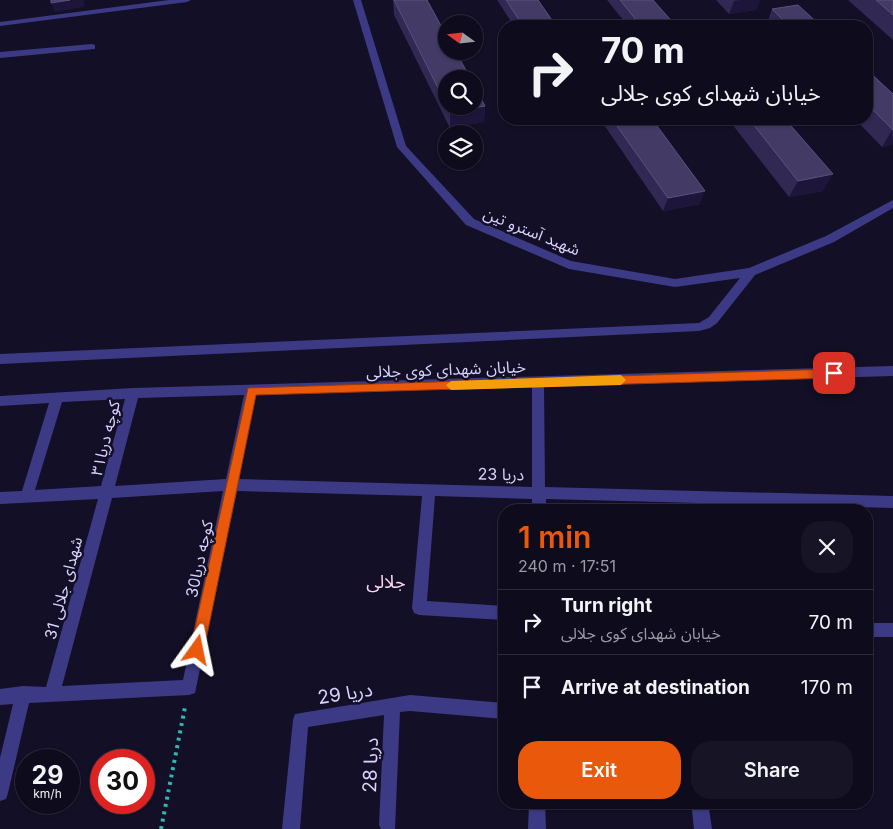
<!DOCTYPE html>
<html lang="en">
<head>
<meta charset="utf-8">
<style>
	:root { --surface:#0e0b1c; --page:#171425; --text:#f1f3f6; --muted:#9b9ba3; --line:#2e2b3b; --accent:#ea580c }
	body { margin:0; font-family:Inter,"Noto Sans Arabic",sans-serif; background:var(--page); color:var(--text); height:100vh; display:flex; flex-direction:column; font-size:19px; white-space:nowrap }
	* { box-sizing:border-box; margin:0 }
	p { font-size:16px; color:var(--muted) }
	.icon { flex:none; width:28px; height:28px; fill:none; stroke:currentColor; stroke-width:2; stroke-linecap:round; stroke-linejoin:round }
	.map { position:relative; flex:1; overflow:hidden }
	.side { position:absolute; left:498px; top:504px; width:375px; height:305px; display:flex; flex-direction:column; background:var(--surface); border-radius:20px; box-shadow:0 1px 4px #0004,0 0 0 1px var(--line) }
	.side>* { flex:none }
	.hud { position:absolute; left:498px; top:20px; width:375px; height:105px; border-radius:20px; box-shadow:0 1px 4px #0004,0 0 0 1px var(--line); background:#0e0b1c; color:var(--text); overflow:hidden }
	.needle { width:32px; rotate:285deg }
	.fabs { position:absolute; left:438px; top:15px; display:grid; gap:10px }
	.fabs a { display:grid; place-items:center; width:45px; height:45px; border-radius:50%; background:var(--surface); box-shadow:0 1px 4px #0004,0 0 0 1px var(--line); font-size:25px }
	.speed { position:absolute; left:15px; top:749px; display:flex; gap:10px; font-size:25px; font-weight:700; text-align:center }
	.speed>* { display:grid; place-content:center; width:65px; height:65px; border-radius:50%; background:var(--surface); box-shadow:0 1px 4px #0004,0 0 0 1px var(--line); line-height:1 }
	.speed small { font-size:12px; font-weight:400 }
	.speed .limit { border:8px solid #d22; background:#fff; color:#111 }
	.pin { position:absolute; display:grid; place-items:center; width:42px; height:42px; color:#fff; margin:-21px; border-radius:10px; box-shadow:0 2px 8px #0006 }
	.me { position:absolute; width:55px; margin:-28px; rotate:12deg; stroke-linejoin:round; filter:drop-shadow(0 0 4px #0008) }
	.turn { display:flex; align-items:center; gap:18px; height:105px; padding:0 20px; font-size:22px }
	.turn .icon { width:65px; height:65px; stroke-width:2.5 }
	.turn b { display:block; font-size:35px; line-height:42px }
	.round { display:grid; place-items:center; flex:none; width:52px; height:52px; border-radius:20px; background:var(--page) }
	.head { display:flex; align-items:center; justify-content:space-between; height:85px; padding:0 20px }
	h1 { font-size:30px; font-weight:600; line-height:38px; color:var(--accent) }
	.cta { display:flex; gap:10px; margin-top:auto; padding:10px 20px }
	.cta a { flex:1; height:58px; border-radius:20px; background:var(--accent); color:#fff; font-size:20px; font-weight:600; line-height:58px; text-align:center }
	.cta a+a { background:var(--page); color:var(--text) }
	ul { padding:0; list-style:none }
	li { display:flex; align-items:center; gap:15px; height:65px; padding:0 20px; border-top:1px solid var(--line) }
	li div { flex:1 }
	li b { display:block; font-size:19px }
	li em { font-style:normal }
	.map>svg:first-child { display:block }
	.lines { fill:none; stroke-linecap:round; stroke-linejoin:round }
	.path { stroke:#2fb8b0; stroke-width:4; stroke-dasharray:3 4.5; stroke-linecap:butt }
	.minor { fill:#3d3a85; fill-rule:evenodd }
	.wall { fill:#312854 }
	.shaded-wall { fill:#1d163a }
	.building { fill:#433a66; stroke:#5a527e }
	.route { fill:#ea580c; stroke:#983908 }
	.slow { fill:#f59e0b }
	.labels { text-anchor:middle; stroke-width:5; stroke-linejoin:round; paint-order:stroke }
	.street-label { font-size:16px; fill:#d9d4ff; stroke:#130f26 }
	.neighbourhood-label { font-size:18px; fill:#ffd6f0; stroke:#130f26 }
	.near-street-label { font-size:19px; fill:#d9d4ff; stroke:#130f26 }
</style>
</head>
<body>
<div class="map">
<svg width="893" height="829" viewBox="0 0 893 829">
	<rect width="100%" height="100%" fill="#130f26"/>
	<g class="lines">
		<!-- path -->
		<path class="path" d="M 161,829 L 185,707"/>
		<!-- minor -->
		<path class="minor" d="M 169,0 L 191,0 L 187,2 L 0,26 L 0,22 Z
			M 353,0 L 361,0 L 406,146 L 474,219 L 571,261 L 675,279 L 749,268 L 826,236 L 893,200 L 893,208 L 834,242 L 755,275 L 717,323 L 710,328 L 699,331 L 0,364 L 0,354 L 699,323 L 709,317 L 740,278 L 675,287 L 569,269 L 466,225 L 397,147 Z
			M 92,44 L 95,45 L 95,49 L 0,58 L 0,52 Z
			M 893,366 L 893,376 L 544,386 L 545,487 L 893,496 L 893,508 L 546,499 L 546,510 L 532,510 L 532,499 L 435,496 L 427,601 L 504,606 L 504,620 L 419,615 L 414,613 L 412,608 L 422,496 L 237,491 L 195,693 L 189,695 L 29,703 L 8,793 L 6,799 L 0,801 L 0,758 L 13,704 L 0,705 L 0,689 L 23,686 L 46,687 L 98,499 L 0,504 L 0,492 L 22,491 L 49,403 L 0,406 L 0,396 L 133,388 ZM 532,386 L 532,487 L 239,479 L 256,394 ZM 244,395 L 226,479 L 115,486 L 138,398 ZM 125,399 L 101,486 L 35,490 L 62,402 ZM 223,491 L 183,680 L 62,686 L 112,498 Z
			M 866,623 L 893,623 L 893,637 L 866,637 Z
			M 410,695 L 504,703 L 504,719 L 410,711 L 400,712 L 395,829 L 381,829 L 379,825 L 384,715 L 308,727 L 300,829 L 282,829 L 293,720 L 295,714 Z
			M 529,802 L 545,802 L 546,829 L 528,829 Z
			M 691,802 L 708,802 L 712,829 L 694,829 Z"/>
	</g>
	<!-- wall -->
	<path class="wall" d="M 393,0 L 427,0 L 446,79 L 446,106 L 485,106 L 484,122 L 450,128 L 394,15 Z
		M 497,0 L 538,0 L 556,26 L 514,26 Z
		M 607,0 L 653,0 L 676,26 L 628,26 Z
		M 716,0 L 760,0 L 756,10 L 729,14 Z
		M 848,0 L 893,0 L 893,40 Z
		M 772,9 L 821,26 L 766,26 Z
		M 866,69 L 893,94 L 893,144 L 882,147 L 855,119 L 866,119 Z
		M 600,119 L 652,119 L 700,204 L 663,211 Z
		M 728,119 L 785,119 L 823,191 L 789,197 Z"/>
	<!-- shaded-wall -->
	<path class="shaded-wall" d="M 70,0 L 84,0 L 84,7 L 55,12 L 51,3 Z
		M 740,0 L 760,0 L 756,10 L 729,14 L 734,1 Z
		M 485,106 L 484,122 L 450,128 L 450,112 Z
		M 892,130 L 893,144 L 882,147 Z
		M 833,174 L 823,191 L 789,197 L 798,181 Z
		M 705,191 L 700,204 L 663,211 L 668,198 Z"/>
	<!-- building -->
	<path class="building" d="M 51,0 L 70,0 L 51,3 Z
		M 394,0 L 427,0 L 446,35 L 446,51 L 455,51 L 471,79 L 446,79 L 446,104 Z
		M 506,0 L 538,0 L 556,26 L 523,26 Z
		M 620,0 L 653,0 L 676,26 L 641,26 Z
		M 876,0 L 893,0 L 893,15 Z
		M 798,5 L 821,26 L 789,26 L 772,9 Z
		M 866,69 L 893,94 L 893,130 L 866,103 Z
		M 474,85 L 485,106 L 450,112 L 448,106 L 474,106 Z
		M 612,119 L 652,119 L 705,191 L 668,198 Z
		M 749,119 L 785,119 L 833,174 L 798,181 Z"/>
	<!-- route -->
	<path class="route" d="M 834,369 L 839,373 L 834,378 L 256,395 L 204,650 L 202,655 L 197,657 L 192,655 L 190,650 L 248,388 Z"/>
	<!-- slow -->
	<path class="slow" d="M 621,375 L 626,380 L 621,385 L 451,390 L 446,385 L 451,381 Z"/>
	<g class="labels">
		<!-- street labels -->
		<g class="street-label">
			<text transform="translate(532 231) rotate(22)" y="6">شهید آسترو تین</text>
			<text transform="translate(446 369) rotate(-2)" y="6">خیابان شهدای کوی جلالی</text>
			<text transform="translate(105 438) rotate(-76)" y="6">کوچه دریا۳۱</text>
			<text transform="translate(501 474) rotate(1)" y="6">دریا 23</text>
			<text transform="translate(199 559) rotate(-78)" y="6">کوچه دریا30</text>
			<text transform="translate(63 588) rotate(-75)" y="6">شهدای جلالی 31</text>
		</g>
		<!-- neighbourhood labels -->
		<g class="neighbourhood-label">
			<text x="386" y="588">جلالی</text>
		</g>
		<!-- near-street labels -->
		<g class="near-street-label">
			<text transform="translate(345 693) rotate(-9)" y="7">دریا 29</text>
			<text transform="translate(370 765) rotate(-88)" y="7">دریا 28</text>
		</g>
	</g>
</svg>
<div class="fabs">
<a><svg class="needle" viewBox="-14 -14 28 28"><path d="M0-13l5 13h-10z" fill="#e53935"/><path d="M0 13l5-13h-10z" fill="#9b9ba3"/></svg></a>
<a><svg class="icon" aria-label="search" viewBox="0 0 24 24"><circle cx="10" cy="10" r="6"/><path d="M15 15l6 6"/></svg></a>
<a><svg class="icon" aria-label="layers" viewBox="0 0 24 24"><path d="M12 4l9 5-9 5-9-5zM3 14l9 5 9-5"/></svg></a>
</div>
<div class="speed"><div>29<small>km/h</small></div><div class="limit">30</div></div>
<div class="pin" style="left:834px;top:373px;background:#d93025"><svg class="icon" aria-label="arrive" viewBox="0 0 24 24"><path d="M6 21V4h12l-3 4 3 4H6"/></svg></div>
<svg class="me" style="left:197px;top:650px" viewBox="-20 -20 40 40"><path d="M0-17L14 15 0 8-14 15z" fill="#ea580c" stroke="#fff" stroke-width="4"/></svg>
<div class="hud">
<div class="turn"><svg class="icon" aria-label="right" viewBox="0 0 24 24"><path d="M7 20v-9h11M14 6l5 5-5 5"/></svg><div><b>70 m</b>خیابان شهدای کوی جلالی</div></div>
</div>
<section class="side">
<div class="head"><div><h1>1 min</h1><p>240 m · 17:51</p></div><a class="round"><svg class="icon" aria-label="close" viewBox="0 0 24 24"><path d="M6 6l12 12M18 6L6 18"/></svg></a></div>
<ul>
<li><svg class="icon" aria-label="right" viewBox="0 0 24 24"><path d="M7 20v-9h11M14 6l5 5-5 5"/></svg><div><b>Turn right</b><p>خیابان شهدای کوی جلالی</p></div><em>70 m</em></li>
<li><svg class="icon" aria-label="arrive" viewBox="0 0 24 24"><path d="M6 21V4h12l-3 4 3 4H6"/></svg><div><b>Arrive at destination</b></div><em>170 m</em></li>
</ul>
<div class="cta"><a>Exit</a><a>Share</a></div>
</section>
</div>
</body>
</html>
